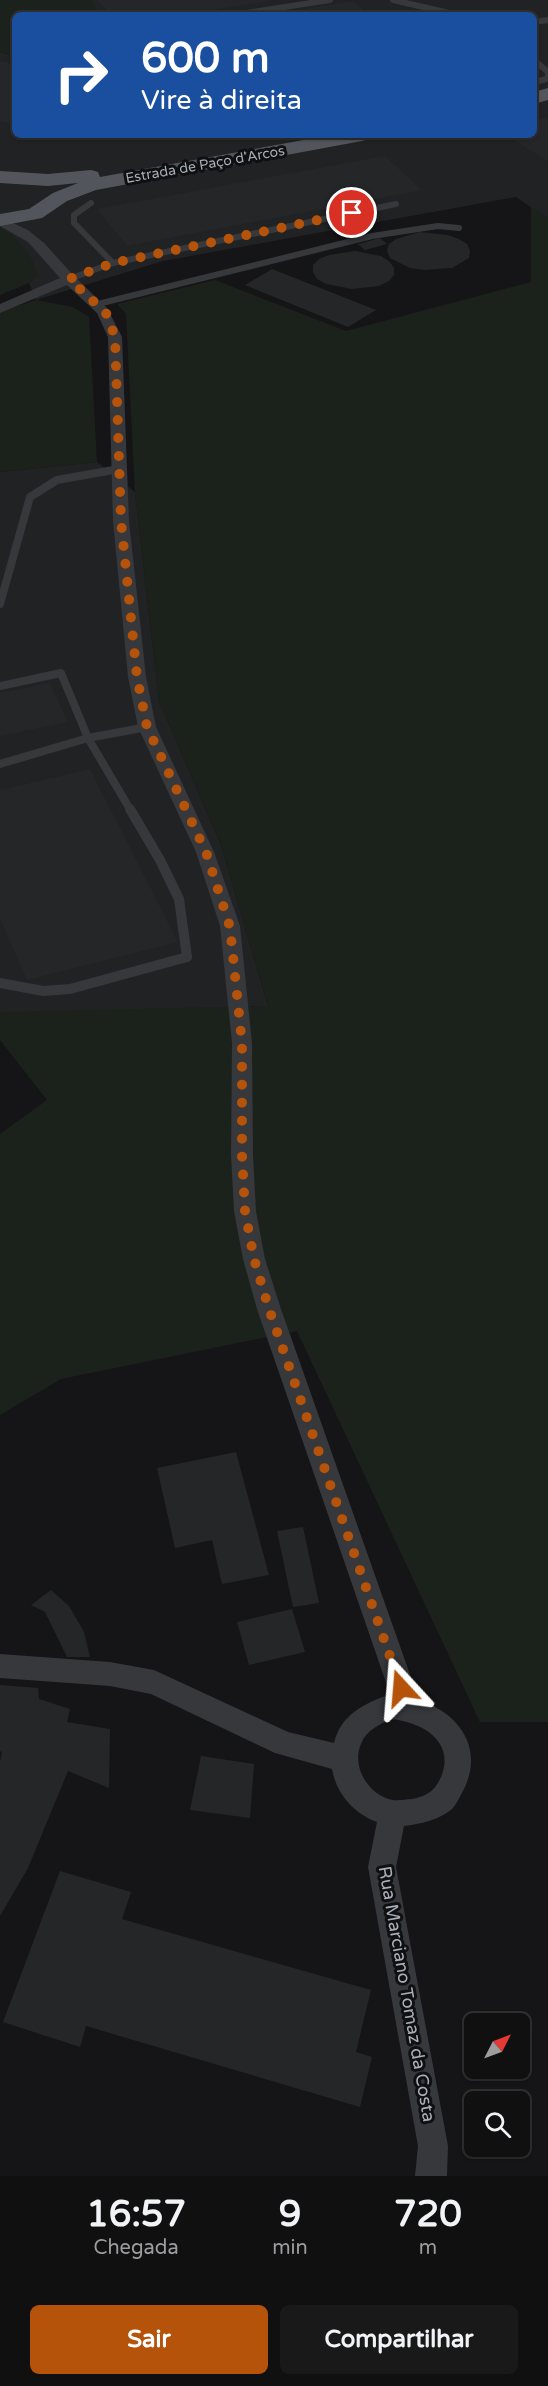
<!DOCTYPE html>
<html lang="pt">
<head>
<meta charset="utf-8">
<style>
	:root { --surface:#101011; --page:#19191a; --text:#f1f3f6; --muted:#9c9d9f; --line:#303031; --accent:#b45309 }
	body { margin:0; font-family:"Varela Round",sans-serif; background:var(--page); color:var(--text); height:100vh; display:flex; flex-direction:column; font-size:22px; white-space:nowrap }
	* { box-sizing:border-box; margin:0 }
	p { font-size:20px; color:var(--muted) }
	.icon { flex:none; width:33px; height:33px; fill:none; stroke:currentColor; stroke-width:2; stroke-linecap:round; stroke-linejoin:round }
	.map { position:relative; height:2176px; overflow:hidden }
	.sheet { display:flex; flex-direction:column; background:var(--surface); flex:1 }
	.sheet>* { flex:none }
	.top-card { position:absolute; left:12px; top:12px; width:525px; height:126px; border-radius:9px; box-shadow:0 2px 4px #0004,0 0 0 2px var(--line); background:#1a4fa0; color:#fff; overflow:hidden }
	.needle { width:39px; rotate:48deg }
	.buttons { position:absolute; left:464px; top:2013px; display:grid; gap:12px }
	.buttons a { display:grid; place-items:center; width:66px; height:66px; border-radius:9px; background:var(--surface); box-shadow:0 2px 4px #0004,0 0 0 2px var(--line); font-size:30px }
	.pin { position:absolute; display:grid; place-items:center; width:51px; height:51px; color:#fff; margin:-26px; border:3px solid #fff; border-radius:50%; box-shadow:0 2px 6px #0007 }
	.me { position:absolute; width:66px; margin:-33px; rotate:341deg; stroke-linejoin:round; filter:drop-shadow(0 0 4px #0008) }
	.turn { display:flex; align-items:center; gap:21px; height:126px; padding:0 30px; font-size:27px }
	.turn .icon { width:78px; height:78px; stroke-width:2.5 }
	.turn b { display:block; font-size:42px; line-height:51px }
	.eta { display:flex; justify-content:space-evenly; align-items:center; height:102px; text-align:center }
	.eta b { font-size:36px; font-weight:800; line-height:42px }
	.primary-button { display:flex; gap:12px; margin-top:auto; padding:12px 30px }
	.primary-button a { flex:1; height:69px; border-radius:9px; background:var(--accent); color:#fff; font-size:24px; font-weight:800; line-height:69px; text-align:center }
	.primary-button a+a { background:var(--page); color:var(--text) }
	.map>svg:first-child { display:block }
	.built { fill:#212224 }
	.green { fill:#1b221b }
	.building { fill:#252628 }
	.lines { fill:none; stroke-linecap:round; stroke-linejoin:round }
	.service-far2 { stroke:#36383c; stroke-width:6 }
	.service-far1 { stroke:#36383c; stroke-width:8 }
	.service { stroke:#36383c; stroke-width:10 }
	.minor { fill:#36383c; fill-rule:evenodd }
	.primary { fill:#52555b; fill-rule:evenodd }
	.route { stroke:#b45309; stroke-width:10; stroke-dasharray:0 18 }
	.labels { text-anchor:middle; stroke-width:6; stroke-linejoin:round; paint-order:stroke }
	.far-street-label { font-size:14px; fill:#a6aeb8; stroke:#101012 }
	.near-street-label { font-size:18px; fill:#a6aeb8; stroke:#101012 }
</style>
</head>
<body>
<div class="map">
<svg width="548" height="2176" viewBox="0 0 548 2176">
	<rect width="100%" height="100%" fill="#151517"/>
	<!-- built -->
	<path class="built" d="M 84,0 L 548,0 L 548,219 L 516,197 L 163,261 L 36,300 L 29,283 L 37,274 L 0,228 L 0,52 L 15,56 L 15,135 L 534,135 L 534,15 L 96,15 Z
		M 97,462 L 135,492 L 159,701 L 221,845 L 268,1006 L 0,1014 L 0,472 Z"/>
	<!-- green -->
	<path class="green" d="M 0,0 L 91,0 L 99,15 L 15,15 L 15,56 L 0,52 Z
		M 531,207 L 548,219 L 548,1722 L 480,1722 L 297,1331 L 61,1379 L 0,1415 L 0,1134 L 47,1100 L 0,1040 L 0,1012 L 268,1006 L 221,845 L 159,701 L 135,492 L 126,314 L 117,304 L 215,280 L 346,331 L 531,282 Z
		M 0,228 C 15,234 34,257 37,274 L 29,283 L 0,295 Z
		M 36,300 L 73,307 L 89,317 L 97,462 L 0,472 L 0,312 Z"/>
	<!-- building -->
	<path class="building" d="M 97,0 L 269,0 L 269,1 L 180,15 L 111,15 Z
		M 353,1 L 369,15 L 273,15 L 273,14 Z
		M 0,61 L 15,64 L 15,124 L 0,121 Z
		M 548,117 L 548,162 L 507,135 L 534,135 L 534,121 Z
		M 385,156 L 422,190 L 127,246 L 97,209 Z
		M 420,232 L 448,235 L 459,239 L 467,244 L 470,251 L 469,258 L 452,268 L 424,270 L 410,268 L 390,258 L 387,251 L 389,244 L 396,239 Z
		M 380,238 L 387,244 L 365,250 L 358,244 Z
		M 355,251 L 381,256 L 390,262 L 394,268 L 394,275 L 389,281 L 379,286 L 352,289 L 326,284 L 317,279 L 313,272 L 313,265 L 319,259 L 329,255 Z
		M 272,269 L 376,310 L 348,327 L 245,285 Z
		M 50,683 L 68,722 L 0,736 L 0,693 Z
		M 90,769 L 178,942 L 27,980 L 0,919 L 0,790 Z
		M 236,1452 L 269,1575 L 222,1584 L 212,1540 L 175,1548 L 157,1468 Z
		M 303,1527 L 319,1603 L 293,1607 L 277,1531 Z
		M 51,1590 L 69,1606 L 84,1632 L 90,1657 L 67,1657 L 45,1612 L 31,1605 Z
		M 292,1609 L 305,1652 L 249,1665 L 237,1622 Z
		M 0,1685 L 38,1688 L 39,1699 L 70,1709 L 67,1722 L 110,1729 L 109,1788 L 68,1771 L 28,1868 L 0,1916 L 0,1762 L 2,1752 L 0,1751 Z
		M 201,1756 L 254,1764 L 250,1818 L 190,1810 Z
		M 60,1871 L 131,1892 L 122,1919 L 371,1990 L 356,2052 L 372,2057 L 360,2107 L 86,2026 L 80,2047 L 3,2022 Z"/>
	<g class="lines">
		<!-- service-far2 -->
		<path class="service-far2" d="M 393,0 L 458,15
			M 233,15 L 330,0
			M 534,22 L 548,20
			M 534,60 L 548,72
			M 534,82 L 547,79 L 548,75
			M 91,203 L 74,215 L 74,223 L 113,263
			M 69,279 L 113,263 L 396,204
			M 98,304 L 372,236 L 438,226 L 459,228"/>
		<!-- service-far1 -->
		<path class="service-far1" d="M 0,604 L 30,497 L 57,480 L 119,469
			M 0,686 L 61,673 L 88,738 L 131,811
			M 0,764 L 88,738 L 147,727"/>
		<!-- service -->
		<path class="service" d="M 0,983 L 43,991 L 70,989 L 187,957 L 179,899 L 160,860 L 130,809"/>
		<!-- minor -->
		<path class="minor" d="M 0,217 L 28,230 L 44,243 L 75,277 L 107,308 L 122,337 L 129,521 L 146,677 L 156,727 L 214,852 L 240,926 L 252,1043 L 253,1155 L 256,1211 L 265,1259 L 281,1309 L 419,1700 C 459,1713 484,1748 464,1789 C 460,1796 457,1804 452,1809 C 439,1820 420,1824 404,1826 L 396,1867 L 448,2146 L 447,2176 L 415,2176 L 418,2146 L 368,1867 L 377,1822 C 354,1814 336,1793 332,1769 L 275,1753 L 151,1694 L 110,1686 L 0,1678 L 0,1654 L 110,1662 L 154,1670 L 288,1732 L 334,1743 C 341,1714 364,1704 390,1694 L 257,1309 L 243,1259 L 234,1211 L 231,1155 L 232,1043 L 220,926 L 196,852 L 138,727 L 128,677 L 113,521 L 108,337 L 97,313 L 67,285 L 0,313 L 0,304 L 60,278 L 28,242 L 0,226 ZM 392,1719 C 426,1723 459,1745 438,1783 C 432,1793 423,1797 412,1799 C 406,1799 399,1801 393,1800 C 369,1796 351,1767 361,1744 C 366,1730 380,1724 392,1719 Z"/>
		<!-- primary -->
		<path class="primary" d="M 548,88 L 548,100 L 534,104 L 534,92 Z
			M 331,135 L 372,135 L 369,139 L 362,141 L 96,190 L 67,201 L 42,218 L 0,226 L 0,214 L 29,209 L 53,193 L 78,183 L 48,186 L 0,183 L 0,171 L 48,174 L 91,170 L 98,172 L 100,177 Z"/>
	</g>
	<g class="lines">
		<!-- route -->
		<path class="route" d="M 352,213 L 113,263 L 69,279 L 106,313 L 115,337 L 121,521 L 137,677 L 147,727 L 206,852 L 230,927 L 242,1043 L 242,1155 L 245,1211 L 254,1259 L 269,1309 L 401,1688"/>
	</g>
	<g class="labels">
		<!-- far-street labels -->
		<g class="far-street-label">
			<text transform="translate(205 164) rotate(-10)" y="5">Estrada de Paço d'Arcos</text>
		</g>
		<!-- near-street labels -->
		<g class="near-street-label">
			<text transform="translate(407 1994) rotate(80)" y="6">Rua Marciano Tomaz da Costa</text>
		</g>
	</g>
</svg>
<div class="buttons">
<a><svg class="needle" viewBox="-14 -14 28 28"><path d="M0-13l5 13h-10z" fill="#e53935"/><path d="M0 13l5-13h-10z" fill="#9c9d9f"/></svg></a>
<a><svg class="icon" aria-label="search" viewBox="0 0 24 24"><circle cx="10" cy="10" r="6"/><path d="M15 15l6 6"/></svg></a>
</div>
<div class="pin" style="left:352px;top:213px;background:#d93025"><svg class="icon" aria-label="arrive" viewBox="0 0 24 24"><path d="M6 21V4h12l-3 4 3 4H6"/></svg></div>
<svg class="me" style="left:401px;top:1688px" viewBox="-20 -20 40 40"><path d="M0-17L14 15 0 8-14 15z" fill="#b45309" stroke="#fff" stroke-width="4"/></svg>
<div class="top-card">
<div class="turn"><svg class="icon" aria-label="right" viewBox="0 0 24 24"><path d="M7 20v-9h11M14 6l5 5-5 5"/></svg><div><b>600 m</b>Vire à direita</div></div>
</div>
</div>
<section class="sheet">
<div class="eta">
<div><b>16:57</b><p>Chegada</p></div>
<div><b>9</b><p>min</p></div>
<div><b>720</b><p>m</p></div>
</div>
<div class="primary-button"><a>Sair</a><a>Compartilhar</a></div>
</section>
</body>
</html>
